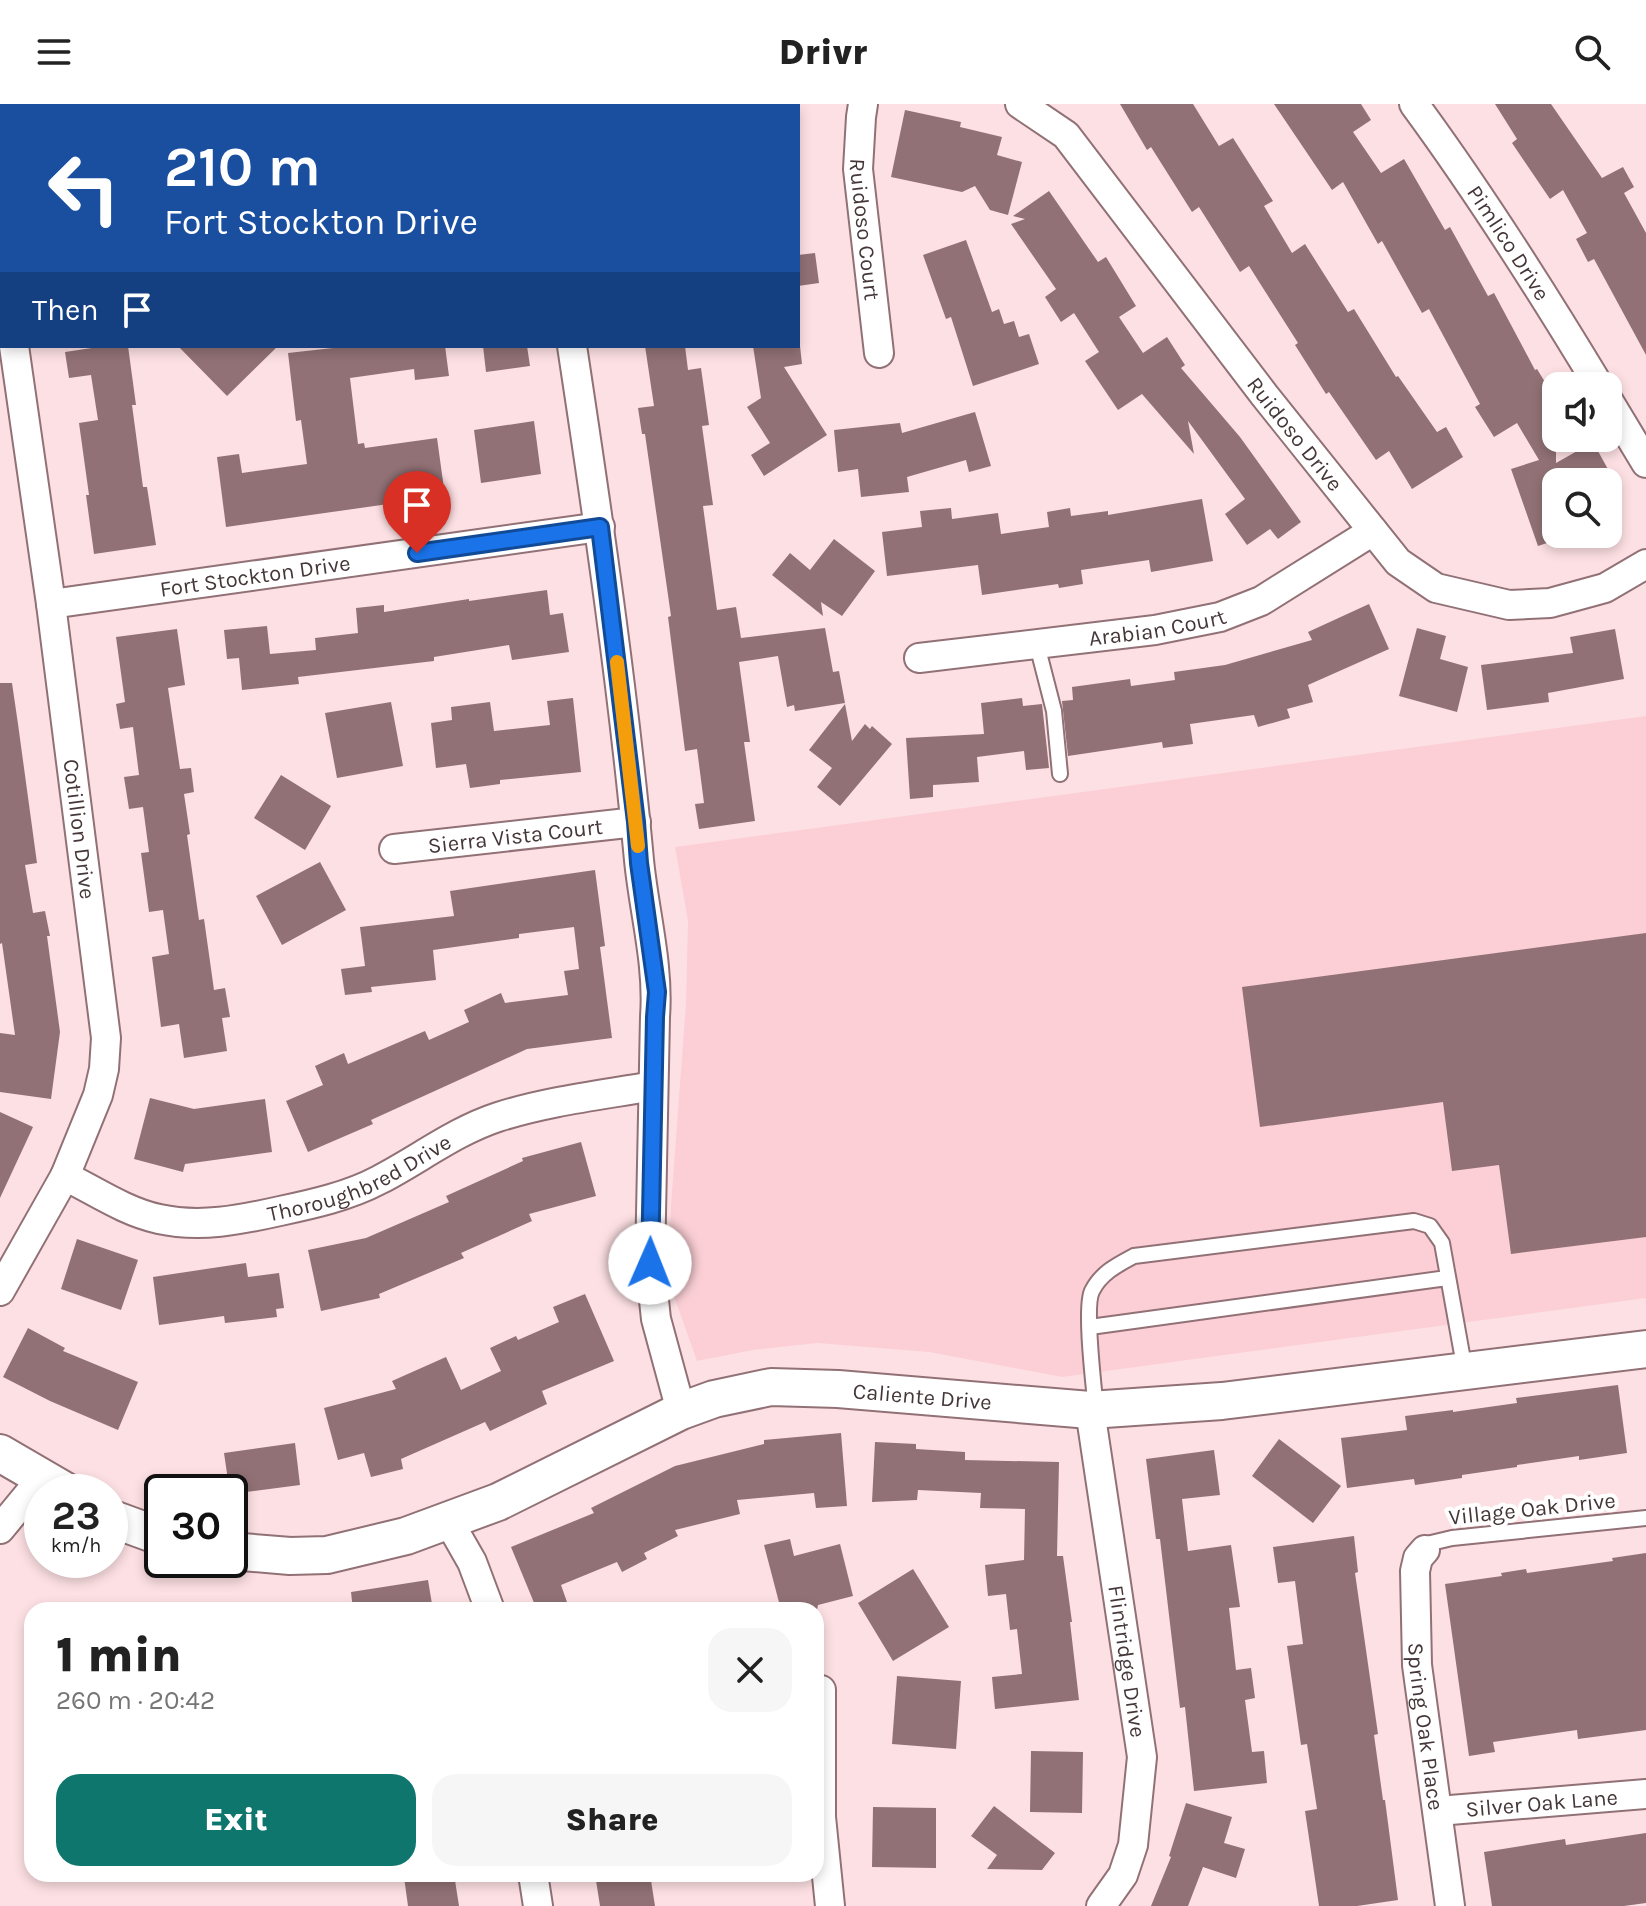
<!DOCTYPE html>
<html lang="en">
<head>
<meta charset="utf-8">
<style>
	:root { --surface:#fff; --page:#f6f6f6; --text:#222; --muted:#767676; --accent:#0f766e }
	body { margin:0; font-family:Karla,sans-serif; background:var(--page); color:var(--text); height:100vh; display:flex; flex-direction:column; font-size:30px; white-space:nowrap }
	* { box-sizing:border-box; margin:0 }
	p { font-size:26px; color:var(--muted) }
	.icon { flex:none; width:44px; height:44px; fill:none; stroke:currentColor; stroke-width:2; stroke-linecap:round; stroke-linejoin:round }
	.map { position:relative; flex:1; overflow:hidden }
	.details { position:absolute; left:24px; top:1498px; width:800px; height:280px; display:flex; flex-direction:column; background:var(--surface); border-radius:24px; box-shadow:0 4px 12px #0003 }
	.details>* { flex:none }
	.hud { position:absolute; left:0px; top:0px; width:800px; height:244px; box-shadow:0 4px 12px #0003; background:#1a4fa0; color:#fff; overflow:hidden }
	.buttons { position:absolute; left:1542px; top:268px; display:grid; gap:16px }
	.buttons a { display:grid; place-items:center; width:80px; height:80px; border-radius:16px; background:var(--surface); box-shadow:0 4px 12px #0003; font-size:40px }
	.speed { position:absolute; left:24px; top:1370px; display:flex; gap:16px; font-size:40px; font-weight:700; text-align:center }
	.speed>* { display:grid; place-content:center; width:104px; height:104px; border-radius:50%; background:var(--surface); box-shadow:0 4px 12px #0003; line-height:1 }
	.speed small { font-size:20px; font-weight:400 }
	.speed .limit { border:4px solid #111; border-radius:12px; background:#fff; color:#111 }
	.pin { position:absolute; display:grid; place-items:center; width:68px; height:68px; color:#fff; margin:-82px -34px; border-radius:50% 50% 50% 0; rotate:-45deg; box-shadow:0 0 8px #0007 }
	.pin .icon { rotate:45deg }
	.me { position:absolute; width:88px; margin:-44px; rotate:1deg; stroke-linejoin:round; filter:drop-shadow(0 0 6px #0008) }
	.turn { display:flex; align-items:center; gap:28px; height:168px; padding:0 32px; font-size:36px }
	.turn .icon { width:104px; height:104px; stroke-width:2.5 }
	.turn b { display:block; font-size:56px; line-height:68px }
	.then { display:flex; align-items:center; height:76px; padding:0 32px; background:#0003; gap:16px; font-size:30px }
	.round { display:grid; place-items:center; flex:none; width:84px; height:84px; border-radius:24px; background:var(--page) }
	.head { display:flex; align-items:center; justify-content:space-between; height:136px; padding:0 32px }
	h1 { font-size:48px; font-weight:800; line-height:60px }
	.action { display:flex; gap:16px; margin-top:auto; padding:16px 32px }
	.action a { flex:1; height:92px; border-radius:24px; background:var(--accent); color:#fff; font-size:32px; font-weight:800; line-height:92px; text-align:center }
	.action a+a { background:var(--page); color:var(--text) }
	header { display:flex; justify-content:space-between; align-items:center; height:104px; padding:0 32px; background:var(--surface); font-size:36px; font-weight:800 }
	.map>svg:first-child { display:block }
	.built { fill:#fbcfd5 }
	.building { fill:#917175 }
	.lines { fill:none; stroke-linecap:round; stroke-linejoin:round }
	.service-casing { stroke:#917176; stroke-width:18 }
	.minor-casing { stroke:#917176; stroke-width:32 }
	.tertiary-casing { stroke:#917176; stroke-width:40 }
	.service { stroke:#fff; stroke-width:14 }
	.minor { stroke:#fff; stroke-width:28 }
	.tertiary { stroke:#fff; stroke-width:36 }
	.route-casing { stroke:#114b97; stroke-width:20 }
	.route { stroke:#1a73e8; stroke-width:14 }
	.slow { stroke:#f59e0b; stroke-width:14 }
	.labels { text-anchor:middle; stroke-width:8; stroke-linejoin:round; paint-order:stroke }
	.street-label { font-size:22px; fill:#453739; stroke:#fff }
</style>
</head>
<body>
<header><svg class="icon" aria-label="menu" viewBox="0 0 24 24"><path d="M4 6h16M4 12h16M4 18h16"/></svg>Drivr<svg class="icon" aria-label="search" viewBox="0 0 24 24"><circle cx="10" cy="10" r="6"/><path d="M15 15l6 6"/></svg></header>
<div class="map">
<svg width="1646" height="1802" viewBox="0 0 1646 1802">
	<rect width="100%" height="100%" fill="#fde0e3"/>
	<!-- built -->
	<path class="built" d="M 1646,612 L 1646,1194 L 1062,1273 L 929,1248 L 817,1239 L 753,1246 L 697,1257 L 669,1178 L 671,1101 L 686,899 L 688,817 L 675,743 Z"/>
	<!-- building -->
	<path class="building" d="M 1120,0 L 1193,0 L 1219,42 L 1233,34 L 1273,97 L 1264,102 L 1292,149 L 1305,140 L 1348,208 L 1354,205 L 1396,273 L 1398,272 L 1437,328 L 1446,323 L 1463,353 L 1412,385 L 1389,347 L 1376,356 L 1329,288 L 1326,290 L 1295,241 L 1298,239 L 1249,162 L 1240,168 L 1199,103 L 1192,108 L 1151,43 L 1147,46 Z
		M 1274,0 L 1361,0 L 1371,16 L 1353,28 L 1381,69 L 1404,55 L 1445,126 L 1450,123 L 1488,192 L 1494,189 L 1535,266 L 1537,265 L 1556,296 L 1556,359 L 1593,338 L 1615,378 L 1556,378 L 1556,430 L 1561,430 L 1562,434 L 1538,442 L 1511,365 L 1539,356 L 1517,319 L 1494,333 L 1475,303 L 1480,300 L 1429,205 L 1422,209 L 1382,137 L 1378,140 L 1343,78 L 1332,86 Z
		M 1495,0 L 1551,0 L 1602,74 L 1623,63 L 1634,83 L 1624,89 L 1646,129 L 1646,251 L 1594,155 L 1588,158 L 1576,135 L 1587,129 L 1563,86 L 1550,95 L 1512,39 L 1517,35 Z
		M 905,6 L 961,18 L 960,23 L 1002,33 L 997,51 L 1022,58 L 1008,111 L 990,106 L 975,82 L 962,88 L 891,73 Z
		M 1049,87 L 1098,158 L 1106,153 L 1136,202 L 1119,213 L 1143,249 L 1167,233 L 1185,261 L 1181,264 L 1240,333 L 1301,418 L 1278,435 L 1270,425 L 1247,441 L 1225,410 L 1245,395 L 1188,317 L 1194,350 L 1142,290 L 1118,306 L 1085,257 L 1099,248 L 1074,209 L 1061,218 L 1045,193 L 1056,185 L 1011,120 L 1025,115 L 1013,112 Z
		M 966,136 L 992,208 L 999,205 L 1004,220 L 1014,217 L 1019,233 L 1029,230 L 1039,260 L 973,282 L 951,213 L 946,215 L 923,151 Z
		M 815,149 L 819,179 L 798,182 L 798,151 Z
		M 105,242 L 128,242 L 136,301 L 132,301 L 143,383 L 147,383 L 156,441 L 94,450 L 86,391 L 89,391 L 79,319 L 98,316 L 91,271 L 69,274 L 65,248 Z
		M 178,242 L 278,242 L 227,292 Z
		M 351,242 L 445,242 L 449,272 L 415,276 L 414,265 L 350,274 L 358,340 L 364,339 L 365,344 L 437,334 L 445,392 L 226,423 L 217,353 L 239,350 L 242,369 L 307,360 L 301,316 L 296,317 L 288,249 Z
		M 483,242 L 527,242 L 530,262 L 486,268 Z
		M 645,242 L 685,242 L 688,266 L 701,264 L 709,321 L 702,322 L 713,401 L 703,402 L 717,506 L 736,503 L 741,534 L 825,524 L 833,568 L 839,567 L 845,599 L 795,607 L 794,601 L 787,603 L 778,552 L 739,558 L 750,638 L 744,638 L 755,717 L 699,725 L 695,700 L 704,699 L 697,645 L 685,647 L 668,513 L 671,512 L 645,330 L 642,330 L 638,304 L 654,302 Z
		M 753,242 L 800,242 L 802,260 L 784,263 L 827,331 L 764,372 L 751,351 L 770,339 L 747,303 L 761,294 Z
		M 975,308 L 991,362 L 969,368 L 966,356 L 907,373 L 909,388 L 861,393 L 858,365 L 838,368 L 834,326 L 900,319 L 902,329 Z
		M 534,317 L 541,370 L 481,379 L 474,326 Z
		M 1202,395 L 1213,457 L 1151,468 L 1149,456 L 1081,466 L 1083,480 L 1059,484 L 1058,480 L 982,491 L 978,461 L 887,472 L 882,428 L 922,423 L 920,407 L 951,404 L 952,415 L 998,409 L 1001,430 L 1049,423 L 1047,408 L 1070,404 L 1071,412 L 1108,407 L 1108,411 Z
		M 834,435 L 875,467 L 842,512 L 821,498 L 823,512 L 772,471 L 790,449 L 810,466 Z
		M 547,486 L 550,511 L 563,509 L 569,548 L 512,556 L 509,541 L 434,553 L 434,557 L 298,573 L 299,580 L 242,586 L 239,554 L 227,555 L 224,526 L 267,522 L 270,550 L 316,546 L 315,534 L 358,529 L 356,504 L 384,501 L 384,508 L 469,495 L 469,497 Z
		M 1369,500 L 1389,545 L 1308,581 L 1313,598 L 1287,605 L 1290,614 L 1258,623 L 1254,611 L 1190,620 L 1193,640 L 1163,644 L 1162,638 L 1068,652 L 1062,597 L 1073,596 L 1072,583 L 1130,575 L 1131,582 L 1175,576 L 1174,568 L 1225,561 L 1312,536 L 1308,528 Z
		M 1417,524 L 1446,532 L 1440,555 L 1468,563 L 1457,608 L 1399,592 Z
		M 177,525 L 185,581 L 168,584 L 180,665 L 191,664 L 194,688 L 184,690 L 190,730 L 187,731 L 199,816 L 204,815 L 214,886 L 225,884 L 230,913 L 222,914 L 227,947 L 184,954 L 179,920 L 161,923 L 152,853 L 169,850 L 163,806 L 149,808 L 141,749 L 149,748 L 143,703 L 129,705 L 124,673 L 139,671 L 133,623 L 120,625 L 116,600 L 125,598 L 116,533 Z
		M 1615,525 L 1624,575 L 1548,589 L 1549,598 L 1487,606 L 1481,561 L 1573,549 L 1570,533 Z
		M 0,579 L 12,579 L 18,620 L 37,759 L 25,761 L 33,809 L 45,807 L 50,832 L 47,832 L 60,928 L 51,995 L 0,988 L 0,929 L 15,931 L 2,839 L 0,840 Z
		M 573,594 L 581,668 L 500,676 L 500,680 L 470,684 L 466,660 L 436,664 L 431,619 L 452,616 L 451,603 L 490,598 L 494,627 L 550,621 L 547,597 Z
		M 1022,594 L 1023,602 L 1042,600 L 1049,664 L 1026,666 L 1024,647 L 977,653 L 979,678 L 933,681 L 933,693 L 910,695 L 906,634 L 984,630 L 981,599 Z
		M 391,598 L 403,662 L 337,674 L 325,609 Z
		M 845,600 L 852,637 L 865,620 L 870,625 L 872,622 L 892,640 L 840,702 L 817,683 L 832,664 L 809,646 Z
		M 281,671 L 331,702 L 305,746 L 254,714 Z
		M 320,758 L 346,806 L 282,841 L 256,792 Z
		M 595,766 L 605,842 L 600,843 L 612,934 L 527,945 L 371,1016 L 373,1020 L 308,1048 L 286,997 L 323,981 L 315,962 L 344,949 L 348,960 L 425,927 L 429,936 L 469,918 L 464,906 L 501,889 L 505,899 L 568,891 L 564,867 L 579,865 L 574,823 L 519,830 L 519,834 L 433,846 L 436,876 L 371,883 L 372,888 L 345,891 L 341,865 L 365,862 L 360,823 L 454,812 L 450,787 Z
		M 1646,829 L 1646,1133 L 1511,1150 L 1499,1061 L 1452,1067 L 1443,998 L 1260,1023 L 1242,883 Z
		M 150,994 L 194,1005 L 265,995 L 272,1048 L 185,1060 L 183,1068 L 134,1055 Z
		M 0,1008 L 33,1023 L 0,1094 Z
		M 581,1038 L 596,1092 L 529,1110 L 532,1117 L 461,1149 L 464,1154 L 379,1190 L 380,1194 L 321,1207 L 308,1146 L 366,1134 L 449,1098 L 446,1092 L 523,1057 L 522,1054 Z
		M 77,1135 L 138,1156 L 121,1206 L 61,1185 Z
		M 246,1159 L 248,1173 L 279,1169 L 284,1204 L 276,1205 L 277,1213 L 225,1219 L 224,1212 L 159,1221 L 153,1173 Z
		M 585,1190 L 614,1257 L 542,1287 L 547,1300 L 490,1327 L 485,1318 L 401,1355 L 403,1365 L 371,1373 L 364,1349 L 338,1356 L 324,1304 L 396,1285 L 392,1277 L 446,1253 L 461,1286 L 501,1267 L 490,1244 L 516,1232 L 518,1236 L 559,1218 L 553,1203 Z
		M 28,1224 L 65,1244 L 63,1247 L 138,1278 L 118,1326 L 50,1297 L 3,1273 Z
		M 1618,1281 L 1627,1349 L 1579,1356 L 1579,1352 L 1517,1361 L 1517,1363 L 1462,1371 L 1462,1374 L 1415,1381 L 1414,1375 L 1347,1384 L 1341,1334 L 1407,1326 L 1405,1312 L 1453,1306 L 1453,1308 L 1517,1299 L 1516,1294 Z
		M 841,1329 L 847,1402 L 816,1404 L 814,1389 L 737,1396 L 740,1410 L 675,1426 L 678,1432 L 644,1449 L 647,1455 L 622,1468 L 617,1458 L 561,1481 L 567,1498 L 547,1506 L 537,1506 L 511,1443 L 594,1409 L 591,1404 L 675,1362 L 764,1340 L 764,1336 Z
		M 1279,1335 L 1341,1382 L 1313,1419 L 1252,1372 Z
		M 875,1338 L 916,1340 L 916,1345 L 965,1348 L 965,1356 L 1059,1358 L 1057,1452 L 1063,1452 L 1072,1518 L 1070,1518 L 1079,1596 L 995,1605 L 992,1573 L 1022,1570 L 1017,1525 L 1010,1526 L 1006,1490 L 988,1492 L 985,1461 L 1024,1456 L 1025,1405 L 980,1404 L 981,1389 L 918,1386 L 917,1396 L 872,1398 Z
		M 295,1339 L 300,1381 L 230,1390 L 224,1349 Z
		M 1214,1346 L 1220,1391 L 1182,1395 L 1188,1447 L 1231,1441 L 1240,1503 L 1229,1504 L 1236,1566 L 1251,1564 L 1255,1594 L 1245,1596 L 1252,1648 L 1264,1647 L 1267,1679 L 1194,1687 L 1185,1603 L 1180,1604 L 1160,1435 L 1156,1435 L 1146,1355 Z
		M 1354,1432 L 1358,1468 L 1355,1469 L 1378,1630 L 1374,1631 L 1383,1696 L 1385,1696 L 1398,1796 L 1357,1802 L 1319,1802 L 1305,1707 L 1317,1705 L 1307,1640 L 1301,1641 L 1287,1542 L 1303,1540 L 1295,1477 L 1278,1479 L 1273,1443 Z
		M 790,1435 L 794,1452 L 840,1440 L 853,1492 L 818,1501 L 817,1506 L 781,1506 L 764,1441 Z
		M 1646,1449 L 1646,1626 L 1578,1635 L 1577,1626 L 1493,1638 L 1495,1648 L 1469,1652 L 1445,1480 L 1502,1472 L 1501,1469 L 1526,1465 L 1527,1469 L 1613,1457 L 1612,1454 Z
		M 913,1465 L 949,1523 L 893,1557 L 858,1499 Z
		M 428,1476 L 433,1506 L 353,1506 L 351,1488 Z
		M 897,1572 L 961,1577 L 956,1645 L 892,1640 Z
		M 1031,1647 L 1083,1648 L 1082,1709 L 1030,1708 Z
		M 1186,1699 L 1232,1713 L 1224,1739 L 1245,1745 L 1236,1774 L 1203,1763 L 1188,1802 L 1151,1802 L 1171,1753 L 1169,1752 Z
		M 994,1702 L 1055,1749 L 1042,1766 L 987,1765 L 997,1751 L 971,1732 Z
		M 873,1703 L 936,1704 L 936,1764 L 872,1763 Z
		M 1646,1729 L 1646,1799 L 1624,1802 L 1492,1802 L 1484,1748 L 1565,1735 L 1566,1741 Z
		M 428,1770 L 454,1770 L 459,1802 L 408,1802 L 404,1773 Z
		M 595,1770 L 650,1770 L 655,1802 L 600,1802 Z"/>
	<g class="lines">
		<!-- service casing -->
		<g class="service-casing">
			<path id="service" d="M 1037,541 L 1054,607 L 1060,670
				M 1090,1223 L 1447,1174
				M 1096,1306 C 1094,1284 1084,1203 1092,1187 C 1101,1169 1117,1161 1134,1152 L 1414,1117 L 1430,1122 L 1442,1139 L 1465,1267
				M 1425,1446 L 1431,1439 L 1452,1434 L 1646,1414"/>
		</g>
		<!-- minor casing -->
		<g class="minor-casing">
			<g id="minor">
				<path d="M 502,0 L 503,2"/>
				<path id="s1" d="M 863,0 L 861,13 L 858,65 L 879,249"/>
				<path id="s2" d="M 1020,0 L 1066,31 L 1265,292 L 1398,458 L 1436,484 L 1509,501 L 1550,499 L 1605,484 L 1646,460"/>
				<path id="s3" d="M 1414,0 C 1481,91 1541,186 1599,282"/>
				<path d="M 0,192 L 2,196"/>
				<path d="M 572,242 C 598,413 623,584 639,756 C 644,808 659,860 655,913 L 650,1159 L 656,1215 L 681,1307"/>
				<path d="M 1608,296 L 1646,359"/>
				<path id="s4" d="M 51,500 L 600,423"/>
				<path id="s5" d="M 919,554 L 1155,526 L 1220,513 L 1261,497 L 1373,427"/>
				<path id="s6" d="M 394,745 L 636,718"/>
				<path id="s7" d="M 65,1072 C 95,1087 126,1108 159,1115 C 200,1124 240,1116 280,1107 C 313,1100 349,1092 379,1076 C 418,1056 455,1027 498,1013 C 548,997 602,991 653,982"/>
				<path d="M 0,1187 L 65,1072 L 98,991 L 104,965 L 106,934 L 51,500 L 14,242"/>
				<path id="s8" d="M 1090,1306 L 1142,1653 L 1133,1741 L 1123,1771 L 1101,1802"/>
				<path d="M 448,1416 L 472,1458 L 490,1506"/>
				<path d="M 0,1425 L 43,1373"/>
				<path id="s9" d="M 1425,1446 L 1418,1454 L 1415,1467 L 1417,1561 L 1450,1802"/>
				<path d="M 821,1586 L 821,1713 L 830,1802"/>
				<path id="s10" d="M 1438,1707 L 1646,1690"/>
				<path d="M 533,1770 L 538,1802"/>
			</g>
		</g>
		<!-- tertiary casing -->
		<g class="tertiary-casing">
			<g id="tertiary">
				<path d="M 0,1349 L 67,1388"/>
				<path d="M 110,1414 L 162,1433"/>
				<path id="s11" d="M 230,1447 L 290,1452 L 327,1451 L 406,1432 L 498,1398 L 681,1307 L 714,1295 L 771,1283 L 838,1285 L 1090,1306 L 1222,1297 L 1646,1245"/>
			</g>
		</g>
		<!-- service -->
		<use href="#service" class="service"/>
		<!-- minor -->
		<use href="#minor" class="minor"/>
		<!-- tertiary -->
		<use href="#tertiary" class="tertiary"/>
	</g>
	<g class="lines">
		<!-- route casing -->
		<g class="route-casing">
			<path id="route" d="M 417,449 L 600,423 L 636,718 L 639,759 L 657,888 L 655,913 L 650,1159"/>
		</g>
		<!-- route -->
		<use href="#route" class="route"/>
		<!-- slow -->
		<path class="slow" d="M 617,558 L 638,742"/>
	</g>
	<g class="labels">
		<!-- street labels -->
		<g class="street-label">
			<text dy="8" stroke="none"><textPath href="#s1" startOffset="126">Ruidoso Court</textPath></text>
			<text dy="8" stroke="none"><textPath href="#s3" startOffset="168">Pimlico Drive</textPath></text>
			<text dy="8" stroke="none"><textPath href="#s2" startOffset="432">Ruidoso Drive</textPath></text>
			<text dy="8" stroke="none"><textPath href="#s4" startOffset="206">Fort Stockton Drive</textPath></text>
			<text dy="8" stroke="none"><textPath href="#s5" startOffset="240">Arabian Court</textPath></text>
			<text transform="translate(80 725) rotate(83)" y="8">Cotillion Drive</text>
			<text dy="8" stroke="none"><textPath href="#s6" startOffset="122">Sierra Vista Court</textPath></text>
			<text dy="8" stroke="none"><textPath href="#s7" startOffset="312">Thoroughbred Drive</textPath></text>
			<text dy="8" stroke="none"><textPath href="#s11" startOffset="726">Caliente Drive</textPath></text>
			<text transform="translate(1532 1404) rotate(-6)" y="8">Village Oak Drive</text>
			<text dy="8" stroke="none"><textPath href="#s8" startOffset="254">Flintridge Drive</textPath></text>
			<text dy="8" stroke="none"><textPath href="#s9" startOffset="180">Spring Oak Place</textPath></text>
			<text dy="8" stroke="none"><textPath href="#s10" startOffset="104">Silver Oak Lane</textPath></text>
		</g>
	</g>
</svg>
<div class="buttons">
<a><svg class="icon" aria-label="sound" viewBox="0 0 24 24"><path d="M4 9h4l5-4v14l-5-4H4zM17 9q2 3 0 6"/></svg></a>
<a><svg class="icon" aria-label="search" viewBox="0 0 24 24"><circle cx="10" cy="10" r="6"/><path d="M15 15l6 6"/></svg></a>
</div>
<div class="speed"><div>23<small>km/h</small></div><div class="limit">30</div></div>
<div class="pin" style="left:417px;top:449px;background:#d93025"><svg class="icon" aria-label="arrive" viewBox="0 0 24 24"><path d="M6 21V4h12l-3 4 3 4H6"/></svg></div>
<svg class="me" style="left:650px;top:1159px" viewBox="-20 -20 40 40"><circle r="19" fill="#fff"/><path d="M0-13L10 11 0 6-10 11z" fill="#1a73e8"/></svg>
<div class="hud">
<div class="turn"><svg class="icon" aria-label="left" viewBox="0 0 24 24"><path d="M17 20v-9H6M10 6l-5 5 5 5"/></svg><div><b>210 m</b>Fort Stockton Drive</div></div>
<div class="then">Then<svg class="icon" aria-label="arrive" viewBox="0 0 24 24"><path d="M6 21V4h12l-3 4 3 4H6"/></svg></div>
</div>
<section class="details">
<div class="head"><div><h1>1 min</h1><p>260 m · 20:42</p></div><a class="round"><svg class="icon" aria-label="close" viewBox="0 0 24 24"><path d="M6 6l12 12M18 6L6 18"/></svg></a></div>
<div class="action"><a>Exit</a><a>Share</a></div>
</section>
</div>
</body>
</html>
